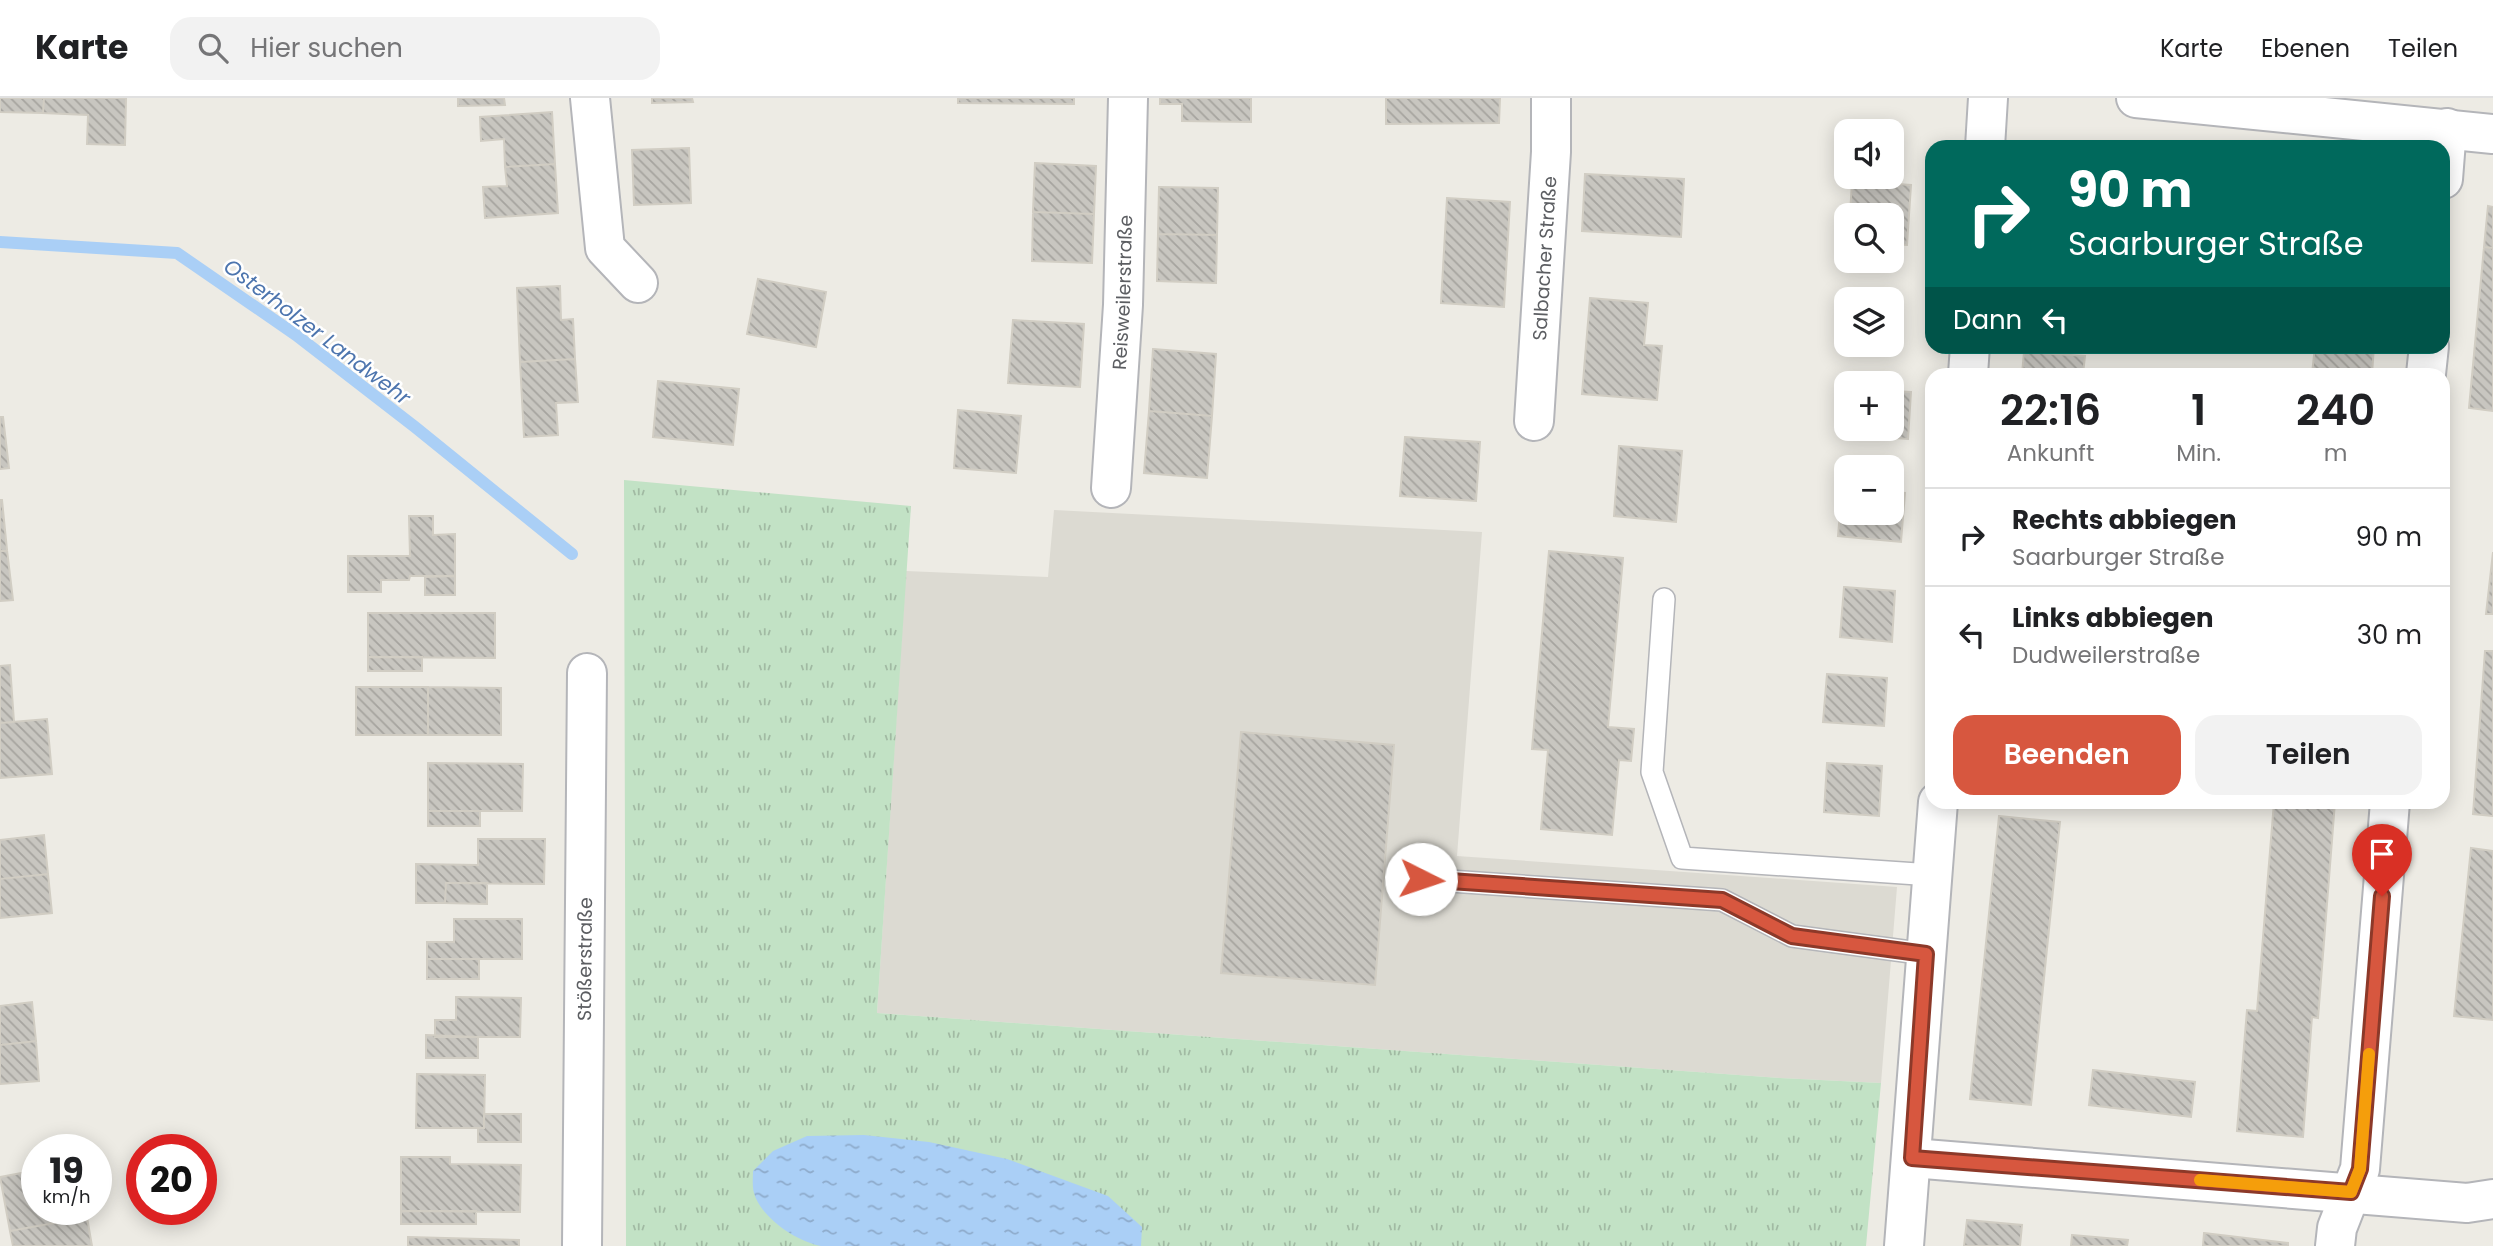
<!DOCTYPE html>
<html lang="de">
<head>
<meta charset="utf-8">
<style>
	:root { --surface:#fff; --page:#f2f2f2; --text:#202124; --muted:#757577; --line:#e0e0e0; --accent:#d7573f }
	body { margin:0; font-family:Poppins,sans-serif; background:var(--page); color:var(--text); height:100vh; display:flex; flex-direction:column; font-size:26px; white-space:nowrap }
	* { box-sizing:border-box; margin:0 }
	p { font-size:23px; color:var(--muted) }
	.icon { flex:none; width:38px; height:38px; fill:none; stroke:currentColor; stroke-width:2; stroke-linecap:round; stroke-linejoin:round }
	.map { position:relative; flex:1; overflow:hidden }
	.panel { position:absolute; left:1925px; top:270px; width:525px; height:441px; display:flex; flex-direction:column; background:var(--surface); border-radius:21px; box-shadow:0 4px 18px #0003 }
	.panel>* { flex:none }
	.top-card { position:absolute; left:1925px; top:42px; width:525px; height:214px; border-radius:21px; box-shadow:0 4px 18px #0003; background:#00695c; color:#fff; overflow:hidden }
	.fabs { position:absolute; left:1834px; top:21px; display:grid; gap:14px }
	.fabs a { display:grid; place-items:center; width:70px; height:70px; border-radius:14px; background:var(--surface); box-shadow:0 4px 18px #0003; font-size:35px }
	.speed { position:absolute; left:21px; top:1036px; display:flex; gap:14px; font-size:35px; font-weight:700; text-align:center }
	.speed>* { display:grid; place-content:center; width:91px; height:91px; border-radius:50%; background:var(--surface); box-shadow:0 4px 18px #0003; line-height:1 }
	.speed small { font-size:18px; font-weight:400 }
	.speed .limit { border:10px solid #d22; background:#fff; color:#111 }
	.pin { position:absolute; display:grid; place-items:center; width:60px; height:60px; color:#fff; margin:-72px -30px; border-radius:50% 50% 50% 0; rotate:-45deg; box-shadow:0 0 7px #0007 }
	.pin .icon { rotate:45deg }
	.me { position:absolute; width:77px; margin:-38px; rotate:94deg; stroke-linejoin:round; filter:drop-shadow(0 0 5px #0008) }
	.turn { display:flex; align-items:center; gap:24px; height:147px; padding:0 28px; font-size:32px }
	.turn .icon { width:91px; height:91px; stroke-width:2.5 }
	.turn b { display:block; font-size:49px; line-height:60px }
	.then { display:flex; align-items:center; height:66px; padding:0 28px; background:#0003; gap:14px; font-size:26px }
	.eta { display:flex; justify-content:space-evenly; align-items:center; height:119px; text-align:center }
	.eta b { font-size:42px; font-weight:600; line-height:49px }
	.action { display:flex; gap:14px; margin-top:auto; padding:14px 28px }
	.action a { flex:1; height:80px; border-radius:21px; background:var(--accent); color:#fff; font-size:28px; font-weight:600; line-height:80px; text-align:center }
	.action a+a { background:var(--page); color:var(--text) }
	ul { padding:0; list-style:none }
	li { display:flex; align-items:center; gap:21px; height:98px; padding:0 28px; border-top:2px solid var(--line) }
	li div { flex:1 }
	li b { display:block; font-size:26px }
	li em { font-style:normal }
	header { display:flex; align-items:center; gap:42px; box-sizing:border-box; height:98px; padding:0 35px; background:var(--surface); border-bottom:2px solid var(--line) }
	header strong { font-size:33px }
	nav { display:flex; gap:38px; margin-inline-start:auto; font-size:24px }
	.search { width:490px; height:63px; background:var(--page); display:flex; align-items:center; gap:18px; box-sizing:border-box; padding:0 24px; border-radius:21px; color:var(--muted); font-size:26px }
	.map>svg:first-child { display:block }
	.education { fill:#dcdad2 }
	.park { fill:url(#park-tufts) }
	.water { fill:url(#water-ripples) }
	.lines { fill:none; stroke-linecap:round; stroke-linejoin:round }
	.stream { stroke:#aacff6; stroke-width:12 }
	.building { fill:url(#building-back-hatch); stroke:#d1cdc3; stroke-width:2 }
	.service-casing { stroke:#b4b5b9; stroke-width:24 }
	.minor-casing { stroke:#b4b5b9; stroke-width:42 }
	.service { stroke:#fff; stroke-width:21 }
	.minor { stroke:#fff; stroke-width:38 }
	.route-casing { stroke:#8c3929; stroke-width:18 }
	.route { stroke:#d7573f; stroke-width:12 }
	.slow { stroke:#f59e0b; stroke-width:12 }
	.labels { text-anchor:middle; stroke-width:5; stroke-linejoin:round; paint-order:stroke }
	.street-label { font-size:19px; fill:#5c5e62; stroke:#fff }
	.water-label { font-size:21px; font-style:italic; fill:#4d75ae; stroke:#fff }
</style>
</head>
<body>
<header>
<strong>Karte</strong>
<div class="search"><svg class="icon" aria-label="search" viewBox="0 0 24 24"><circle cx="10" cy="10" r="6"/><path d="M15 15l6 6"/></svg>Hier suchen</div>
<nav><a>Karte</a><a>Ebenen</a><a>Teilen</a></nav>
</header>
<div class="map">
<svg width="2493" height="1148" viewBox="0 0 2493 1148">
	<defs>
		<pattern id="park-tufts" width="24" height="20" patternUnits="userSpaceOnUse" patternTransform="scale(1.75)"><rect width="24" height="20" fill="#c2e2c5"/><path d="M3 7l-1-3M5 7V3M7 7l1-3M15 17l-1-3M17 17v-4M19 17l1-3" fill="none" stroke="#a1baa3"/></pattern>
		<pattern id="water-ripples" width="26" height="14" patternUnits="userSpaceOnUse" patternTransform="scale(1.75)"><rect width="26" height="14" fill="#aacff6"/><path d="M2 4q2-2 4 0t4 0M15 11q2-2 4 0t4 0" fill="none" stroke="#8eabcb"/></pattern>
		<pattern id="building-back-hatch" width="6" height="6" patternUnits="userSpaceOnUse" patternTransform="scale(1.75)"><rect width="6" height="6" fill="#c8c6c0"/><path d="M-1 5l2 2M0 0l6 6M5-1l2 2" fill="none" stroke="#a6a49f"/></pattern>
	</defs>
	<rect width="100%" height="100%" fill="#edebe4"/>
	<!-- education -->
	<path class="education" d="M 1054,412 L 1482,434 L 1457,758 L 1897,789 L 1881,985 L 1780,980 L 877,915 L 906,473 L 1048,479 Z"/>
	<!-- park -->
	<path class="park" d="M 624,382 L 911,408 L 877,915 L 1780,980 L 1881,985 L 1866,1148 L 626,1148 Z"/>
	<!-- water -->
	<path class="water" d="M 864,1037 L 929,1044 L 1007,1061 L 1108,1098 L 1142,1129 L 1141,1148 L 821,1148 C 797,1144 761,1120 754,1095 C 752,1088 753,1079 753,1073 L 773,1053 L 807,1038 Z"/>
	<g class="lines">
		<!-- stream -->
		<path class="stream" d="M 0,144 L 177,155 L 296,237 L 415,329 L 572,456"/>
	</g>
	<!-- building -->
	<path class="building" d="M 0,0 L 44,0 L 43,15 L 0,14 Z
		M 44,0 L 126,0 L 125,47 L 87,46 L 88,17 L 43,15 Z
		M 458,0 L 504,0 L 505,7 L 458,8 Z
		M 652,0 L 692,0 L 693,4 L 652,5 Z
		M 958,0 L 1074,0 L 1074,6 L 958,5 Z
		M 1160,0 L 1251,0 L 1251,24 L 1182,23 L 1182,6 L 1160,6 Z
		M 1386,0 L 1500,0 L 1499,25 L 1386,26 Z
		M 552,14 L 555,66 L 505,69 L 504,41 L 481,43 L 480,19 Z
		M 689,50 L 691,105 L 634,107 L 632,52 Z
		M 1035,65 L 1096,68 L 1094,116 L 1033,114 Z
		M 555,66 L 558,115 L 485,120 L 483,89 L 507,88 L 505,69 Z
		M 1585,76 L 1684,81 L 1681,139 L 1582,133 Z
		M 1852,83 L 1911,87 L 1907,147 L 1892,146 L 1892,117 L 1850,117 Z
		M 1159,89 L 1218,90 L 1217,137 L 1158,136 Z
		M 1447,100 L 1510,104 L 1504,209 L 1441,205 Z
		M 2488,108 L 2493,109 L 2493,150 L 2484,149 Z
		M 1033,114 L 1094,116 L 1092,165 L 1032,163 Z
		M 1158,136 L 1217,137 L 1216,185 L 1157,183 Z
		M 2484,149 L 2493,150 L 2493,313 L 2469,310 Z
		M 758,181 L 826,194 L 816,249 L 747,236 Z
		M 560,188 L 561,222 L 573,221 L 575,261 L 520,264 L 517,190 Z
		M 1845,193 L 1901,198 L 1897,246 L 1892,245 L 1892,201 L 1846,201 L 1846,242 L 1841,241 Z
		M 1590,200 L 1648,205 L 1644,247 L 1662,248 L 1657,302 L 1582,296 Z
		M 1013,222 L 1084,226 L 1080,289 L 1008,285 Z
		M 2315,248 L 2374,248 L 2372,276 L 2312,276 Z
		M 1153,251 L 1216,256 L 1212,318 L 1149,313 Z
		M 2024,254 L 2085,258 L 2083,276 L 2022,276 Z
		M 575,261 L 578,304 L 556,305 L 558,337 L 524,339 L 520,264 Z
		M 658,283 L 739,291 L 733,347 L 653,339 Z
		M 1892,293 L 1911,294 L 1908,341 L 1853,337 L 1854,331 L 1892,331 Z
		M 958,312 L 1021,318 L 1016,375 L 954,370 Z
		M 1149,313 L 1212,318 L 1207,380 L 1144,375 Z
		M 0,319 L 3,319 L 9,370 L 0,371 Z
		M 1405,339 L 1480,344 L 1476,403 L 1400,398 Z
		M 1619,348 L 1682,353 L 1676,424 L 1614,418 Z
		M 1842,390 L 1846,390 L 1846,415 L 1892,415 L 1892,394 L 1905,395 L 1901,444 L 1838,438 Z
		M 0,402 L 2,402 L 7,452 L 0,453 Z
		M 409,418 L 433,418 L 433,437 L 455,436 L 455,478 L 410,478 L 409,482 L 381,482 L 381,494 L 348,494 L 348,458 L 410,458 Z
		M 7,452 L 13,502 L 0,503 L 0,453 Z
		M 1549,453 L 1623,460 L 1608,629 L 1634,631 L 1631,663 L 1619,662 L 1612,737 L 1541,731 L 1548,652 L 1532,651 Z
		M 2493,454 L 2493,516 L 2486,516 Z
		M 455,478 L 455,497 L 425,497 L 425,479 Z
		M 1844,489 L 1895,493 L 1892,544 L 1840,539 Z
		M 368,515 L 495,515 L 495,560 L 368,559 Z
		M 2485,553 L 2493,553 L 2493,718 L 2473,716 Z
		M 368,559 L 422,559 L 422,573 L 368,573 Z
		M 10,567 L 14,624 L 0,625 L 0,568 Z
		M 1827,576 L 1887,580 L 1884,628 L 1823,624 Z
		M 356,589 L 428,589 L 428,637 L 356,637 Z
		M 428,589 L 501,590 L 501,637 L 428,637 Z
		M 47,621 L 52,676 L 0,680 L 0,625 Z
		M 1241,634 L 1394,647 L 1375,887 L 1221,875 Z
		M 428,665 L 523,666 L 522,713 L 428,713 Z
		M 1827,665 L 1882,668 L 1879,718 L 1824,714 Z
		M 2274,704 L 2335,704 L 2318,920 L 2312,919 L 2303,1039 L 2237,1033 L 2247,912 L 2257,913 Z
		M 428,713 L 480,713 L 480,728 L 428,728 Z
		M 1999,718 L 2060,724 L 2031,1007 L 1970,1001 Z
		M 44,737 L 48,776 L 0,781 L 0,742 Z
		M 478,741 L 545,741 L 544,786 L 448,785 L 446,785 L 445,805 L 416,805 L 416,766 L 478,767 Z
		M 2471,750 L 2493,753 L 2493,922 L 2454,918 Z
		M 48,776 L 52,815 L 0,820 L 0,781 Z
		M 446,785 L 487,785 L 487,806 L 445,805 Z
		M 454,821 L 522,821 L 522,861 L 427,861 L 427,844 L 454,844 Z
		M 427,861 L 479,861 L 479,881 L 427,881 Z
		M 456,899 L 521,900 L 520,939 L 435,939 L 435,922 L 456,922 Z
		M 32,904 L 36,943 L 0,947 L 0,908 Z
		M 426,937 L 478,939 L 478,960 L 426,960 Z
		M 36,943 L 39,983 L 0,986 L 0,947 Z
		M 2093,972 L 2195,984 L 2191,1019 L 2089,1007 Z
		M 417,976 L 485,977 L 484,1030 L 416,1030 Z
		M 484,1016 L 521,1016 L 521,1044 L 478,1044 L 478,1030 L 484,1030 Z
		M 401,1059 L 450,1059 L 450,1066 L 521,1067 L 520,1114 L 401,1113 Z
		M 37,1072 L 37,1111 L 86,1111 L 87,1119 L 10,1133 L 0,1079 Z
		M 401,1113 L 476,1113 L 476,1126 L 401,1126 Z
		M 87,1119 L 92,1148 L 13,1148 L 10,1133 Z
		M 1967,1122 L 2022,1127 L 2020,1148 L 1964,1148 Z
		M 2204,1135 L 2288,1145 L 2288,1148 L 2203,1148 Z
		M 2072,1137 L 2128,1142 L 2127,1148 L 2071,1148 Z
		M 408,1139 L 519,1142 L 519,1148 L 408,1148 Z"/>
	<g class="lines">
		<!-- service casing -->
		<g class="service-casing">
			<path id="service" d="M 1664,501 L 1652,674 L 1682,760 L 1932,777
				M 1421,781 L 1722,802 L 1792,838 L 1926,856"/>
		</g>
		<!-- minor casing -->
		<g class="minor-casing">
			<g id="minor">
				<path d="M 590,0 L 605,150 L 638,185"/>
				<path d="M 2136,0 L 2493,36"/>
				<path d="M 1985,49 L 1988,0"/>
				<path d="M 2443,81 L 2447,30"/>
				<path d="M 1968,276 L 1970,248"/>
				<path d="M 2426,276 L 2429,248"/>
				<path id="s1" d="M 1534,323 L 1551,54 L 1551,0"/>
				<path id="s2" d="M 1111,390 L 1123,207 L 1128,0"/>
				<path d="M 1912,1060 L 2467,1105 L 2493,1101"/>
				<path id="s3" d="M 582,1148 L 587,575"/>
				<path d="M 1904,1148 L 1938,704"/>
				<path d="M 2335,1148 L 2337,1130 L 2360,1071 L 2390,704"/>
			</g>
		</g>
		<!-- service -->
		<use href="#service" class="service"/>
		<!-- minor -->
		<use href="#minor" class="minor"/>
	</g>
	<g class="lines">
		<!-- route casing -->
		<g class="route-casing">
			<path id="route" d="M 1421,781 L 1722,802 L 1792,838 L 1926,856 L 1912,1060 L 2351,1094 L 2360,1071 L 2382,798"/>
		</g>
		<!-- route -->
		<use href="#route" class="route"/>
		<!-- slow -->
		<path class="slow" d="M 2200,1082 L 2351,1094 L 2360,1071 L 2369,956"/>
	</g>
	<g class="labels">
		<!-- street labels -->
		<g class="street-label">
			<text dy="7" stroke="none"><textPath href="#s1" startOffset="163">Salbacher Straße</textPath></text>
			<text dy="7" stroke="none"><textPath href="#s2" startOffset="196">Reisweilerstraße</textPath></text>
			<text dy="7" stroke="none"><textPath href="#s3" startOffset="287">Stößerstraße</textPath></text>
		</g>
		<!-- water labels -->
		<g class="water-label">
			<text transform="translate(317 234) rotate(37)" y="7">Osterholzer Landwehr</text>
		</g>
	</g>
</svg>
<div class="fabs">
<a><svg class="icon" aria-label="sound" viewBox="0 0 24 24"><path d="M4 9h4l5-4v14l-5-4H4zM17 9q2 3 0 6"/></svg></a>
<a><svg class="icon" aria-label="search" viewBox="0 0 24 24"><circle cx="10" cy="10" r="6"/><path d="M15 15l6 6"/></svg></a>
<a><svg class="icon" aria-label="layers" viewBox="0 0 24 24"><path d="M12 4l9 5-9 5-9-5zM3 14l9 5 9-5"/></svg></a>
<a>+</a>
<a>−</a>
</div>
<div class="speed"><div>19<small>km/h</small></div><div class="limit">20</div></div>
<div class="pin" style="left:2382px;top:798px;background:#d93025"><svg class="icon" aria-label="arrive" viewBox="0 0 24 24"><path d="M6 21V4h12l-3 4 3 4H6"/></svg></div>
<svg class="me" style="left:1421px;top:781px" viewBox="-20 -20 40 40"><circle r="19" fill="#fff"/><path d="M0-13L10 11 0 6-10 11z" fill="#d7573f"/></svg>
<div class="top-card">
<div class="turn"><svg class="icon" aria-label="right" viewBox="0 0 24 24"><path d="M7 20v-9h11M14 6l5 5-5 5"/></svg><div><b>90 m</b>Saarburger Straße</div></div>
<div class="then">Dann<svg class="icon" aria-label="left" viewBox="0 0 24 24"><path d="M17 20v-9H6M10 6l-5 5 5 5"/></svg></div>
</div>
<section class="panel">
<div class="eta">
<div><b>22:16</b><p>Ankunft</p></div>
<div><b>1</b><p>Min.</p></div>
<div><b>240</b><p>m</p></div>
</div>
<ul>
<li><svg class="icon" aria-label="right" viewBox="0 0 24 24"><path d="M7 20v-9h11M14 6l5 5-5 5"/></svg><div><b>Rechts abbiegen</b><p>Saarburger Straße</p></div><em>90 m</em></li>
<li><svg class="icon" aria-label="left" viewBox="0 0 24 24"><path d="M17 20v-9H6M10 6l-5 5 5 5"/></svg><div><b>Links abbiegen</b><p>Dudweilerstraße</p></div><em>30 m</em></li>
</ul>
<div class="action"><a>Beenden</a><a>Teilen</a></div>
</section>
</div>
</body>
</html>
